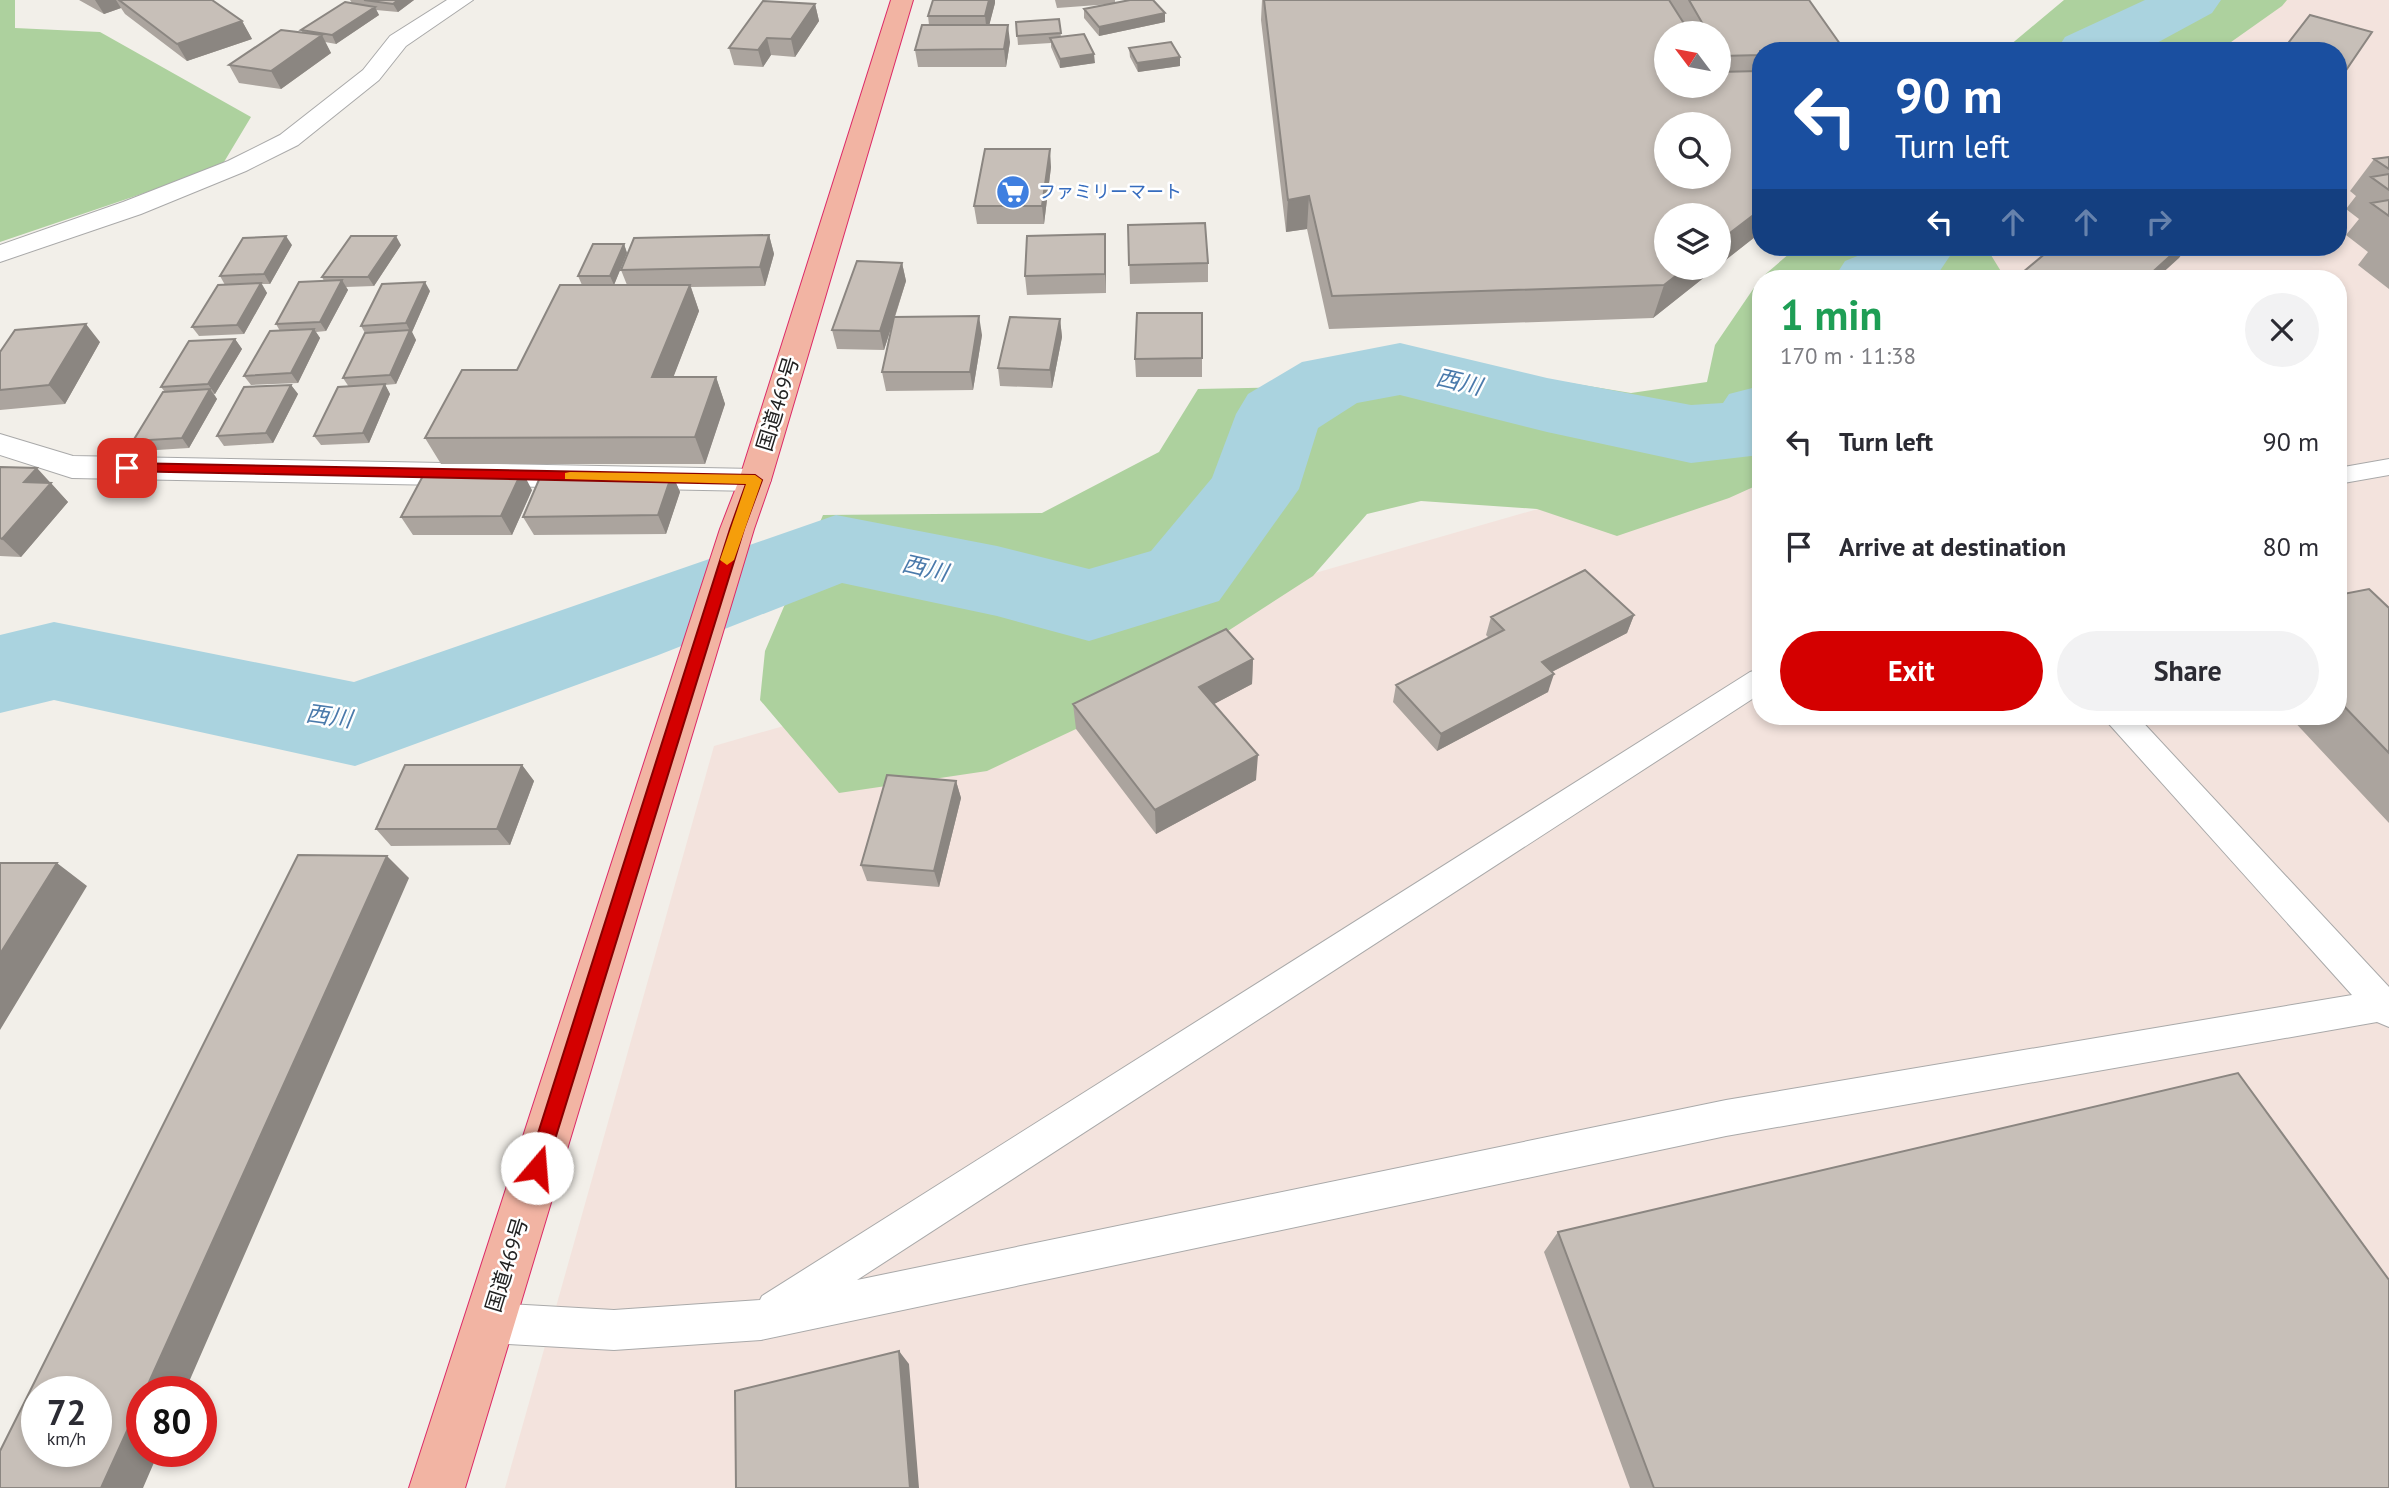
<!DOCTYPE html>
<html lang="en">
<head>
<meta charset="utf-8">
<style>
	:root { --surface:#fff; --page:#f2f2f3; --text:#2b2b33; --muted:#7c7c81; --accent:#d40000 }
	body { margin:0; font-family:"PT Sans","Noto Sans JP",sans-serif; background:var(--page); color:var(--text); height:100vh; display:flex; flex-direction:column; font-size:26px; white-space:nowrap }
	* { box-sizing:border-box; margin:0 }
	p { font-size:23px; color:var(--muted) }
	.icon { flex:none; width:38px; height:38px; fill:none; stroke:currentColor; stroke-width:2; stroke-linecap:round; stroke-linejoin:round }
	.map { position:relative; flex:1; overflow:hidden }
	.side { position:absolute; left:1752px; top:270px; width:595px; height:455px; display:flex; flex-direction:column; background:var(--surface); border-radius:28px; box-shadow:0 4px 10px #0003 }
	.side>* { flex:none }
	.top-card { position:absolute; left:1752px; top:42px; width:595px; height:214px; border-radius:28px; box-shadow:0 4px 10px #0003; background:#1a4fa0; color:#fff; overflow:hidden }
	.needle { width:46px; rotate:302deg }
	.controls { position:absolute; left:1654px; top:21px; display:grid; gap:14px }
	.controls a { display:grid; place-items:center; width:77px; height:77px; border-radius:50%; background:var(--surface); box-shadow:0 4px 10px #0003; font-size:35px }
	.speed { position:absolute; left:21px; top:1376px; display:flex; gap:14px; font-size:35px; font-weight:700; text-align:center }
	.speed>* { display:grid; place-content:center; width:91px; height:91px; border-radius:50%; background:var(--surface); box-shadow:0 4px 10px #0003; line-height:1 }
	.speed small { font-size:18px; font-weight:400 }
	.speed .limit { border:10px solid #d22; background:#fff; color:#111 }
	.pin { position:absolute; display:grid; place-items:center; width:60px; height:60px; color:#fff; margin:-30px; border-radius:14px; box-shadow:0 4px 10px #0006 }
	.me { position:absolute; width:77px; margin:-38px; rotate:18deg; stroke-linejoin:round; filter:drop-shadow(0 0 5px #0008) }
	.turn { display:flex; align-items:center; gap:24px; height:147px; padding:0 28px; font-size:32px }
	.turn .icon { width:91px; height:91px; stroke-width:2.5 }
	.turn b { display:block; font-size:49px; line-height:60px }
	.lanes { display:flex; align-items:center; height:66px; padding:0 28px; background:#0003; justify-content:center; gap:35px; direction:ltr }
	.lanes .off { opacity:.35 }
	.round { display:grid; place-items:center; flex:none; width:74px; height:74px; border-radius:37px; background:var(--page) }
	.headline { display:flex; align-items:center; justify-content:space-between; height:119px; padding:0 28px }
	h1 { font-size:42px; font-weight:600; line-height:52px; color:#1e9e55 }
	.button { display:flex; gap:14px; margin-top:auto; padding:14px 28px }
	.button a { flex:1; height:80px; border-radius:42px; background:var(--accent); color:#fff; font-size:28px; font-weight:600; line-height:80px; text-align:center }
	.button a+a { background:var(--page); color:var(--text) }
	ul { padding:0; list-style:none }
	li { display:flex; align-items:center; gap:21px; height:105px; padding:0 28px }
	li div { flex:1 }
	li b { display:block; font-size:26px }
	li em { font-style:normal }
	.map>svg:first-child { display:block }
	.military { fill:#f3e3dd }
	.forest { fill:#add19e }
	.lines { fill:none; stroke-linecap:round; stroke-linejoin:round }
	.river { fill:#aad3df; fill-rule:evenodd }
	.service-casing { stroke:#a9a9a9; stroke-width:2 }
	.minor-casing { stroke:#a9a9a9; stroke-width:2 }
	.trunk-casing { stroke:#dc2a67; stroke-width:2 }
	.service { fill:#fff; fill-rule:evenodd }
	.minor { fill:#fff; fill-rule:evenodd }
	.trunk { fill:#f2b4a3; fill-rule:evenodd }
	.wall { fill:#aba49e; fill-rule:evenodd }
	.shaded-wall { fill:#8b8681 }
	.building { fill:#c7bfb8; stroke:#8b8681; stroke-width:2; fill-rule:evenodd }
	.route { fill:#d40000; stroke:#8a0000; stroke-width:2 }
	.slow { fill:#f59e0b }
	.labels { text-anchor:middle; stroke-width:5; stroke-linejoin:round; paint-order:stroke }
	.far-shop-label { font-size:18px; fill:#366cbe; stroke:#fff; text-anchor:start }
	.street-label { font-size:21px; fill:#222; stroke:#fff }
	.water-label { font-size:23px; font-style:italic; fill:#4a7aab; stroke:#fff }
</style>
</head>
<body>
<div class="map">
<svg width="2389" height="1488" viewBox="0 0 2389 1488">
	<rect width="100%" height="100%" fill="#f2efe9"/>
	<!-- military -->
	<path class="military" d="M 2217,0 L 2389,0 L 2389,1488 L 505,1488 L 714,746 L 1760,445 L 1760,716 L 2338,716 L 2338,278 L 1954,278 L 1983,247 L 2338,247 L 2338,51 L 2169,51 Z"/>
	<!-- forest -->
	<path class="forest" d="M 0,0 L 15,0 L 15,28 L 100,32 L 251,117 L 221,167 L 0,242 Z
		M 2064,0 L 2287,0 L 2282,6 L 2224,47 L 2165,46 L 2163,51 L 2003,51 Z
		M 1797,247 L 1986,247 L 2002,273 L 1997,278 L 1761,278 Z
		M 1760,279 L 1760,484 L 1729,498 L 1617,536 L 1537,509 L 1421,501 L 1367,514 L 1313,576 L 1076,729 L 987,771 L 839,793 L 760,700 L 765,651 L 823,515 L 1042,513 L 1159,452 L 1198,389 L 1564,382 L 1631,393 L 1707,382 L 1715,345 Z"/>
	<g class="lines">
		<!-- river -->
		<path class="river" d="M 2145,0 L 2221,0 L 2212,13 L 2142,51 L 2056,51 L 2065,37 Z
			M 1880,247 L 1956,247 L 1935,278 L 1834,278 L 1845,261 Z
			M 1400,343 L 1547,378 L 1691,405 L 1723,403 L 1729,394 L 1760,386 L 1760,455 L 1691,463 L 1547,432 L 1400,395 L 1357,403 L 1318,428 L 1299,489 L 1219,601 L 1089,641 L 997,616 L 842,583 L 656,656 L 355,766 L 54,700 L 0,713 L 0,635 L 54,622 L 354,682 L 836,515 L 997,546 L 1089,569 L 1151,551 L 1212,478 L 1236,414 L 1248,394 L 1302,362 Z"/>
		<!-- service casing -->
		<g class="service-casing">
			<path id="service" d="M 2389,459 L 2389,475 L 2338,484 L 2338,468 Z
				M 1760,669 L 1760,694 L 857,1280 L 1726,1100 L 2352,995 L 2109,724 L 2104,716 L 2137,716 L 2389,987 L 2389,1027 L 2377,1022 L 1726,1136 L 761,1340 L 614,1350 L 489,1343 L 475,1337 L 469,1323 L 475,1309 L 489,1303 L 614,1310 L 760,1300 L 762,1296 L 1750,672 Z"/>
		</g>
		<!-- minor casing -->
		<g class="minor-casing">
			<path id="minor" d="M 447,0 L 473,0 L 406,46 L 379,80 L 298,145 L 246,171 L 141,214 L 0,262 L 0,245 L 123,202 L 228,161 L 280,135 L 363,70 L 390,36 Z
				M 0,434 L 73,456 L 755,469 L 767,472 L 771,480 L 767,488 L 755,491 L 72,478 L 0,455 Z"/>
		</g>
		<!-- trunk casing -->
		<g class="trunk-casing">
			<path id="trunk" d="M 891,0 L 913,0 L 771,480 L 754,529 L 465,1488 L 409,1488 L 720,529 L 739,480 Z"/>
		</g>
		<!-- service -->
		<use href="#service" class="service"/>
		<!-- minor -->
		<use href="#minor" class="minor"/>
		<!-- trunk -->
		<use href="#trunk" class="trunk"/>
	</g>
	<!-- wall -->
	<path class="wall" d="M 79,0 L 212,0 L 242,21 L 252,39 L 187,61 L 125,14 L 121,8 L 104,14 Z
		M 350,0 L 414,0 L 398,12 L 376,10 L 379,15 L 336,44 L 325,42 L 331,53 L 281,89 L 239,83 L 229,65 L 303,33 L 301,30 L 352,3 Z
		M 1055,0 L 1115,0 L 1115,3 L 1165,22 L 1099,36 L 1084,18 L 1084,9 L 1111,4 L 1057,8 Z
		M 1262,0 L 1809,0 L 1760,51 L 1760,233 L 1718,266 L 1666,268 L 1716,268 L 1653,318 L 1329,329 L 1307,229 L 1286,232 L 1261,20 ZM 1666,33 L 1718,33 L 1718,86 Z
		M 995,3 L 989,25 L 1010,42 L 1006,67 L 918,67 L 915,50 L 929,25 L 928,16 Z
		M 815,4 L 819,21 L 795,57 L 771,55 L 763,67 L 734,65 L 729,48 Z
		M 1059,19 L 1061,37 L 1095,63 L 1060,68 L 1051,47 L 1051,43 L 1018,45 L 1016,22 Z
		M 1129,48 L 1180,57 L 1180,66 L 1138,72 L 1130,57 Z
		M 2389,157 L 2389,289 L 2358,265 L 2368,252 L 2346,235 L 2359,219 L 2346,209 L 2356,196 L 2350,191 L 2374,159 Z
		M 1051,167 L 1044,224 L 977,224 L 974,206 Z
		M 1128,225 L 1208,263 L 1208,282 L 1130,284 Z
		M 1105,234 L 1106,293 L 1027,295 L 1025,276 Z
		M 769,235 L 774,254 L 765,286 L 691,287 L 699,311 L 673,377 L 716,377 L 725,404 L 705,464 L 441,464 L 425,438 L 517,370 L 582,285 L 578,276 L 624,244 L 627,253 L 614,285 L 627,285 L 621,270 Z
		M 292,245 L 270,284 L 262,284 L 267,293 L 244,334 L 199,336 L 192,327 L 225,285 L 220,276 Z
		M 401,245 L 374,286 L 346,287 L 348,290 L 326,331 L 316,332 L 320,338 L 298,383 L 251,385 L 244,376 L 280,331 L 276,324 L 324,281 L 322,277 Z
		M 902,263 L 906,281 L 895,317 L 982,335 L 973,390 L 886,391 L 882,372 L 892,325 L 884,350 L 837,349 L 832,330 Z
		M 430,291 L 412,332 L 416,340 L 396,384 L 385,385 L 390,394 L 369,443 L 321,445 L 314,436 L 349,387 L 343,378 L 365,333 L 361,326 Z
		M 1202,313 L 1202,377 L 1136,377 L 1135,359 Z
		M 1060,319 L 1062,337 L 1052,388 L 1000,386 L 998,368 Z
		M 235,339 L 242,349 L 215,394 L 214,394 L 217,399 L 189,448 L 141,451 L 133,441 L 165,392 L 161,387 Z
		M 100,342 L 65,404 L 0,410 L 0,352 Z
		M 291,385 L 298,394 L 273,443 L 224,446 L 217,436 Z
		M 0,467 L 51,483 L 68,502 L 21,557 L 0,556 Z
		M 672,474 L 680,492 L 666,534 L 534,535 L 523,517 Z
		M 532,490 L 512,535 L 413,535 L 401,517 Z
		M 2338,595 L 2389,608 L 2389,823 L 2289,716 L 2338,716 Z
		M 1634,615 L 1627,633 L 1552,672 L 1548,692 L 1437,751 L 1393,702 L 1396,685 L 1489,638 L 1486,635 L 1491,617 Z
		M 1253,659 L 1252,684 L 1214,704 L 1256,780 L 1156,834 L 1076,729 L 1073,704 Z
		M 522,765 L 534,781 L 510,845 L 391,846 L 376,829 Z
		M 956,781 L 961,798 L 939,887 L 867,881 L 861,865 Z
		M 1558,1232 L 2389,1488 L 1630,1488 L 1544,1252 Z"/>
	<!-- shaded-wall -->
	<path class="shaded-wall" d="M 95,0 L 116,0 L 121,8 L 104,14 Z
		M 398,0 L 414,0 L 398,12 L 393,4 Z
		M 989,0 L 995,0 L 995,3 L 987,34 L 985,16 Z
		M 815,4 L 819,21 L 795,57 L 791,39 Z
		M 375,7 L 379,15 L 336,44 L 332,35 Z
		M 1165,13 L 1165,22 L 1099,36 L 1099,27 Z
		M 242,21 L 252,39 L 187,61 L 177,44 Z
		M 1008,25 L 1010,42 L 1006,67 L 1004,49 Z
		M 322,35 L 331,53 L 281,89 L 271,71 Z
		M 767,38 L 771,55 L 763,67 L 758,50 Z
		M 1094,54 L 1095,63 L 1060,68 L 1060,59 Z
		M 1180,57 L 1180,66 L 1138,72 L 1137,63 Z
		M 1050,149 L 1051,167 L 1044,224 L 1042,206 Z
		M 1309,196 L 1307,229 L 1286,232 L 1288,200 Z
		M 1760,210 L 1760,233 L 1718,266 L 1718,242 Z
		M 1105,234 L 1106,252 L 1106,293 L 1105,274 Z
		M 769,235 L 774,254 L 765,286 L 760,267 Z
		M 286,236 L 292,245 L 270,284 L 264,274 Z
		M 396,236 L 401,245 L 374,286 L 368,277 Z
		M 624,244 L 627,253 L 614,285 L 610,276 Z
		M 2180,247 L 2187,247 L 2179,258 L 2157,278 L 2146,278 Z
		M 902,263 L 906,281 L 884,350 L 880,331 Z
		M 1686,268 L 1716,268 L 1653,318 L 1664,285 Z
		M 342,280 L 348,290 L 326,331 L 320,322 Z
		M 425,282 L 430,291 L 412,332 L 416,340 L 396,384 L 390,375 L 410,331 L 406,323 Z
		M 261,283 L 267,293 L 244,334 L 237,325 Z
		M 690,285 L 699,311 L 663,404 L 652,377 Z
		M 979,316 L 982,335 L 973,390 L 970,372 Z
		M 1060,319 L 1062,337 L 1052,388 L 1050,370 Z
		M 86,324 L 100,342 L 65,404 L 49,385 Z
		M 314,329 L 320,338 L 298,383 L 291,373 Z
		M 235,339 L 242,349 L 215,394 L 208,384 Z
		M 716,377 L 725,404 L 705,464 L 695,437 Z
		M 385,384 L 390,394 L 369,443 L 363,433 Z
		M 291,385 L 298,394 L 273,443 L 266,433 Z
		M 210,389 L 217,399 L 189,448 L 182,438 Z
		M 37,468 L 68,502 L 21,557 L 2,539 L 24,482 Z
		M 522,471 L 532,490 L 512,535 L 501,516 Z
		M 672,474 L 680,492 L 666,534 L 658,515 Z
		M 1634,615 L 1627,633 L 1536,680 L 1542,662 Z
		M 1253,659 L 1252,684 L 1199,712 L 1199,687 Z
		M 1554,674 L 1548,692 L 1437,751 L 1441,734 Z
		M 1258,755 L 1256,780 L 1156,834 L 1155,810 Z
		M 522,765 L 534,781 L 510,845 L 497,829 Z
		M 956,781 L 961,798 L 939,887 L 934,871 Z
		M 387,856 L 409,878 L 185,1391 L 145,1391 Z
		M 57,863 L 87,886 L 0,1030 L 0,954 Z
		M 899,1351 L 909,1364 L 919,1488 L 910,1488 Z
		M 142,1398 L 142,1451 L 159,1451 L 143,1488 L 101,1488 Z"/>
	<!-- building -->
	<path class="building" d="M 119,0 L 212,0 L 242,21 L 177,44 Z
		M 364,0 L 398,0 L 393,4 Z
		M 933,0 L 989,0 L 985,16 L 928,16 Z
		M 1130,0 L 1153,0 L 1165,13 L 1099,27 L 1084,9 Z
		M 1264,0 L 1669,0 L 1690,33 L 1666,33 L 1666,86 L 1718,86 L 1718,72 L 1760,71 L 1760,210 L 1718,242 L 1718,215 L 1666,215 L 1666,268 L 1686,268 L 1664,285 L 1332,296 L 1309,196 L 1288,200 ZM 1666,124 L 1718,124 L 1718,177 L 1666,177 Z
		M 1689,0 L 1809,0 L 1845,51 L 1760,51 L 1760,55 L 1722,56 L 1718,51 L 1718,33 L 1708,33 Z
		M 763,1 L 815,4 L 791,39 L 767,38 L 758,50 L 729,48 Z
		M 345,2 L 375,7 L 332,35 L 301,30 Z
		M 2310,15 L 2372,32 L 2338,82 L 2338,51 L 2282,51 Z
		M 1059,19 L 1061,33 L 1017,36 L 1016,22 Z
		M 922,25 L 1008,25 L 1004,49 L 915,50 Z
		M 281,30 L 322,35 L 271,71 L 229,65 Z
		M 1084,34 L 1094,54 L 1060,59 L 1050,38 Z
		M 1171,42 L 1180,57 L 1137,63 L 1129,48 Z
		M 985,149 L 1050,149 L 1042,206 L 974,206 Z
		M 2389,157 L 2389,169 L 2374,159 Z
		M 2389,174 L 2389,190 L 2371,177 Z
		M 2389,200 L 2389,216 L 2371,203 Z
		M 1205,223 L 1208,263 L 1129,265 L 1128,225 Z
		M 1105,234 L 1105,274 L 1025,276 L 1027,236 Z
		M 769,235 L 760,267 L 621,270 L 634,238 Z
		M 286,236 L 264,274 L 220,276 L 243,238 Z
		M 351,236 L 396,236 L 368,277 L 322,277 Z
		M 593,244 L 624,244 L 610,276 L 578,276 Z
		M 2053,247 L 2180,247 L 2146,278 L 2016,278 Z
		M 857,261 L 902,263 L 880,331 L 832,330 Z
		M 342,280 L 320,322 L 276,324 L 299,282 Z
		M 425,282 L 406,323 L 361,326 L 382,284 Z
		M 261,283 L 237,325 L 192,327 L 218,285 Z
		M 560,285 L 690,285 L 652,377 L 716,377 L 695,437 L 425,438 L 462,370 L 517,370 Z
		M 1137,313 L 1202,313 L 1202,358 L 1135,359 Z
		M 979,316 L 970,372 L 882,372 L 894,317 Z
		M 1010,317 L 1060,319 L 1050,370 L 998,368 Z
		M 86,324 L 49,385 L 0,390 L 0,352 L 15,330 Z
		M 314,329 L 291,373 L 244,376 L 270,331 Z
		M 410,330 L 390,375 L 343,378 L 365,333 Z
		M 235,339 L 208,384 L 161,387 L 189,341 Z
		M 385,384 L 363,433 L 314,436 L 338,387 Z
		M 291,385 L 266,433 L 217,436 L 244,387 Z
		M 210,389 L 182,438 L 133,441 L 163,392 Z
		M 0,467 L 37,468 L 24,482 L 51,483 L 2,539 L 0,538 Z
		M 522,471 L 501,516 L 401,517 L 425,472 Z
		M 672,474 L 658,515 L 523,517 L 541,475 Z
		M 1585,570 L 1634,615 L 1542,662 L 1554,674 L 1441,734 L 1396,685 L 1504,630 L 1491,617 Z
		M 2369,589 L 2389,608 L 2389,753 L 2338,700 L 2338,595 Z
		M 1226,629 L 1253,659 L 1199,687 L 1258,755 L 1155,810 L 1073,704 Z
		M 405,765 L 522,765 L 497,829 L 376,829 Z
		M 887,775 L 956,781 L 934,871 L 861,865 Z
		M 298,855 L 387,856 L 145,1391 L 142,1391 L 142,1398 L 101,1488 L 0,1488 L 0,1451 ZM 37,1391 L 96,1391 L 96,1451 L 37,1451 Z
		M 0,863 L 57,863 L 0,954 Z
		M 2238,1073 L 2389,1280 L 2389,1488 L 1654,1488 L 1558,1232 Z
		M 899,1351 L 910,1488 L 736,1488 L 735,1391 Z"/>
	<!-- route -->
	<path class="route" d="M 127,463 L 755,475 L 762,480 L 744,529 L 544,1175 L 537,1177 L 530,1175 L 527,1168 L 730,529 L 746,484 L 122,471 L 122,465 Z"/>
	<!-- slow -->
	<path class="slow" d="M 570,472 L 755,475 L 762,480 L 734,560 L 727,565 L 720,560 L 746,484 L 565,479 L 565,473 Z"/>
	<!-- icons -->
	<defs>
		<g id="supermarket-disc" transform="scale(1.75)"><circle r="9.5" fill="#3f7fe0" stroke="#fff"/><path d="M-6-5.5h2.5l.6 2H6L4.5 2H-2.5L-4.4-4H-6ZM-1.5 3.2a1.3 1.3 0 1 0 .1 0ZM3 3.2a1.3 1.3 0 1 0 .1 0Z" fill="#fff"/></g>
	</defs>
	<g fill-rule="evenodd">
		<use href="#supermarket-disc" x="1013" y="192"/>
	</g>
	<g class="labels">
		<!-- far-shop labels -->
		<g class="far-shop-label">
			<text x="1038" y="198">ファミリーマート</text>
		</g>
		<!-- street labels -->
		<g class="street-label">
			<text transform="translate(778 404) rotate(-73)" y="7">国道469号</text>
			<text transform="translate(507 1265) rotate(-73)" y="7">国道469号</text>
		</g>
		<!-- water labels -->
		<g class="water-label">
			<text transform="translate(1459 382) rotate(13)" y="8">西川</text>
			<text transform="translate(925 568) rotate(13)" y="8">西川</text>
			<text transform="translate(329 716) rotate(8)" y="8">西川</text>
		</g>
	</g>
</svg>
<div class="controls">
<a><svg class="needle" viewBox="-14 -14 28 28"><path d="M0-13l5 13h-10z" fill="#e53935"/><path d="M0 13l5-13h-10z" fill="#7c7c81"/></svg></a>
<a><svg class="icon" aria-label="search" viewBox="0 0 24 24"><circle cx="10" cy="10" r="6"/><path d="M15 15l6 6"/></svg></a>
<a><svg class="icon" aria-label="layers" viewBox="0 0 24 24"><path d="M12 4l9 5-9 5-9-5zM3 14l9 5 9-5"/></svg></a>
</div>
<div class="speed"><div>72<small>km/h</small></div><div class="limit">80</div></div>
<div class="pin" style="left:127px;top:468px;background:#d93025"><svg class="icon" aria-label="arrive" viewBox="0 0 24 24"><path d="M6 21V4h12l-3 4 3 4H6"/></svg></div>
<svg class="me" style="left:537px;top:1168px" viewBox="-20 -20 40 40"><circle r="19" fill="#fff"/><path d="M0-13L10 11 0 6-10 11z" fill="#d40000"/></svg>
<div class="top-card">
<div class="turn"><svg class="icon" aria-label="left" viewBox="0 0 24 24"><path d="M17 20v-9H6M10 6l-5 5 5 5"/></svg><div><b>90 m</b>Turn left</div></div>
<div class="lanes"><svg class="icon" aria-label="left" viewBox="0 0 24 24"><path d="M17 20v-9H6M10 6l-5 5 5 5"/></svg><svg class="icon off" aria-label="ahead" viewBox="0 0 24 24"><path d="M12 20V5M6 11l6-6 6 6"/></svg><svg class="icon off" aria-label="ahead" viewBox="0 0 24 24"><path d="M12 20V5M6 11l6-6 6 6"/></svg><svg class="icon off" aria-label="right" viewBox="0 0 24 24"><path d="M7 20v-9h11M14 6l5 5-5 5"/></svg></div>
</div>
<section class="side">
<div class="headline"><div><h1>1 min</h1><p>170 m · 11:38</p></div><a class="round"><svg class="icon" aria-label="close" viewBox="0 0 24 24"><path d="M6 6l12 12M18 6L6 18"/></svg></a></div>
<ul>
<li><svg class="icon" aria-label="left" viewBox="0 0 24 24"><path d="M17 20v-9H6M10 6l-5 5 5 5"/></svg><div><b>Turn left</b></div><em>90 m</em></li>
<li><svg class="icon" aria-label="arrive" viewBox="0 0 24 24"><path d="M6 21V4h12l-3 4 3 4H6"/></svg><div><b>Arrive at destination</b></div><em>80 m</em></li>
</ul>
<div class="button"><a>Exit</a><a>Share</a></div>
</section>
</div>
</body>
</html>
